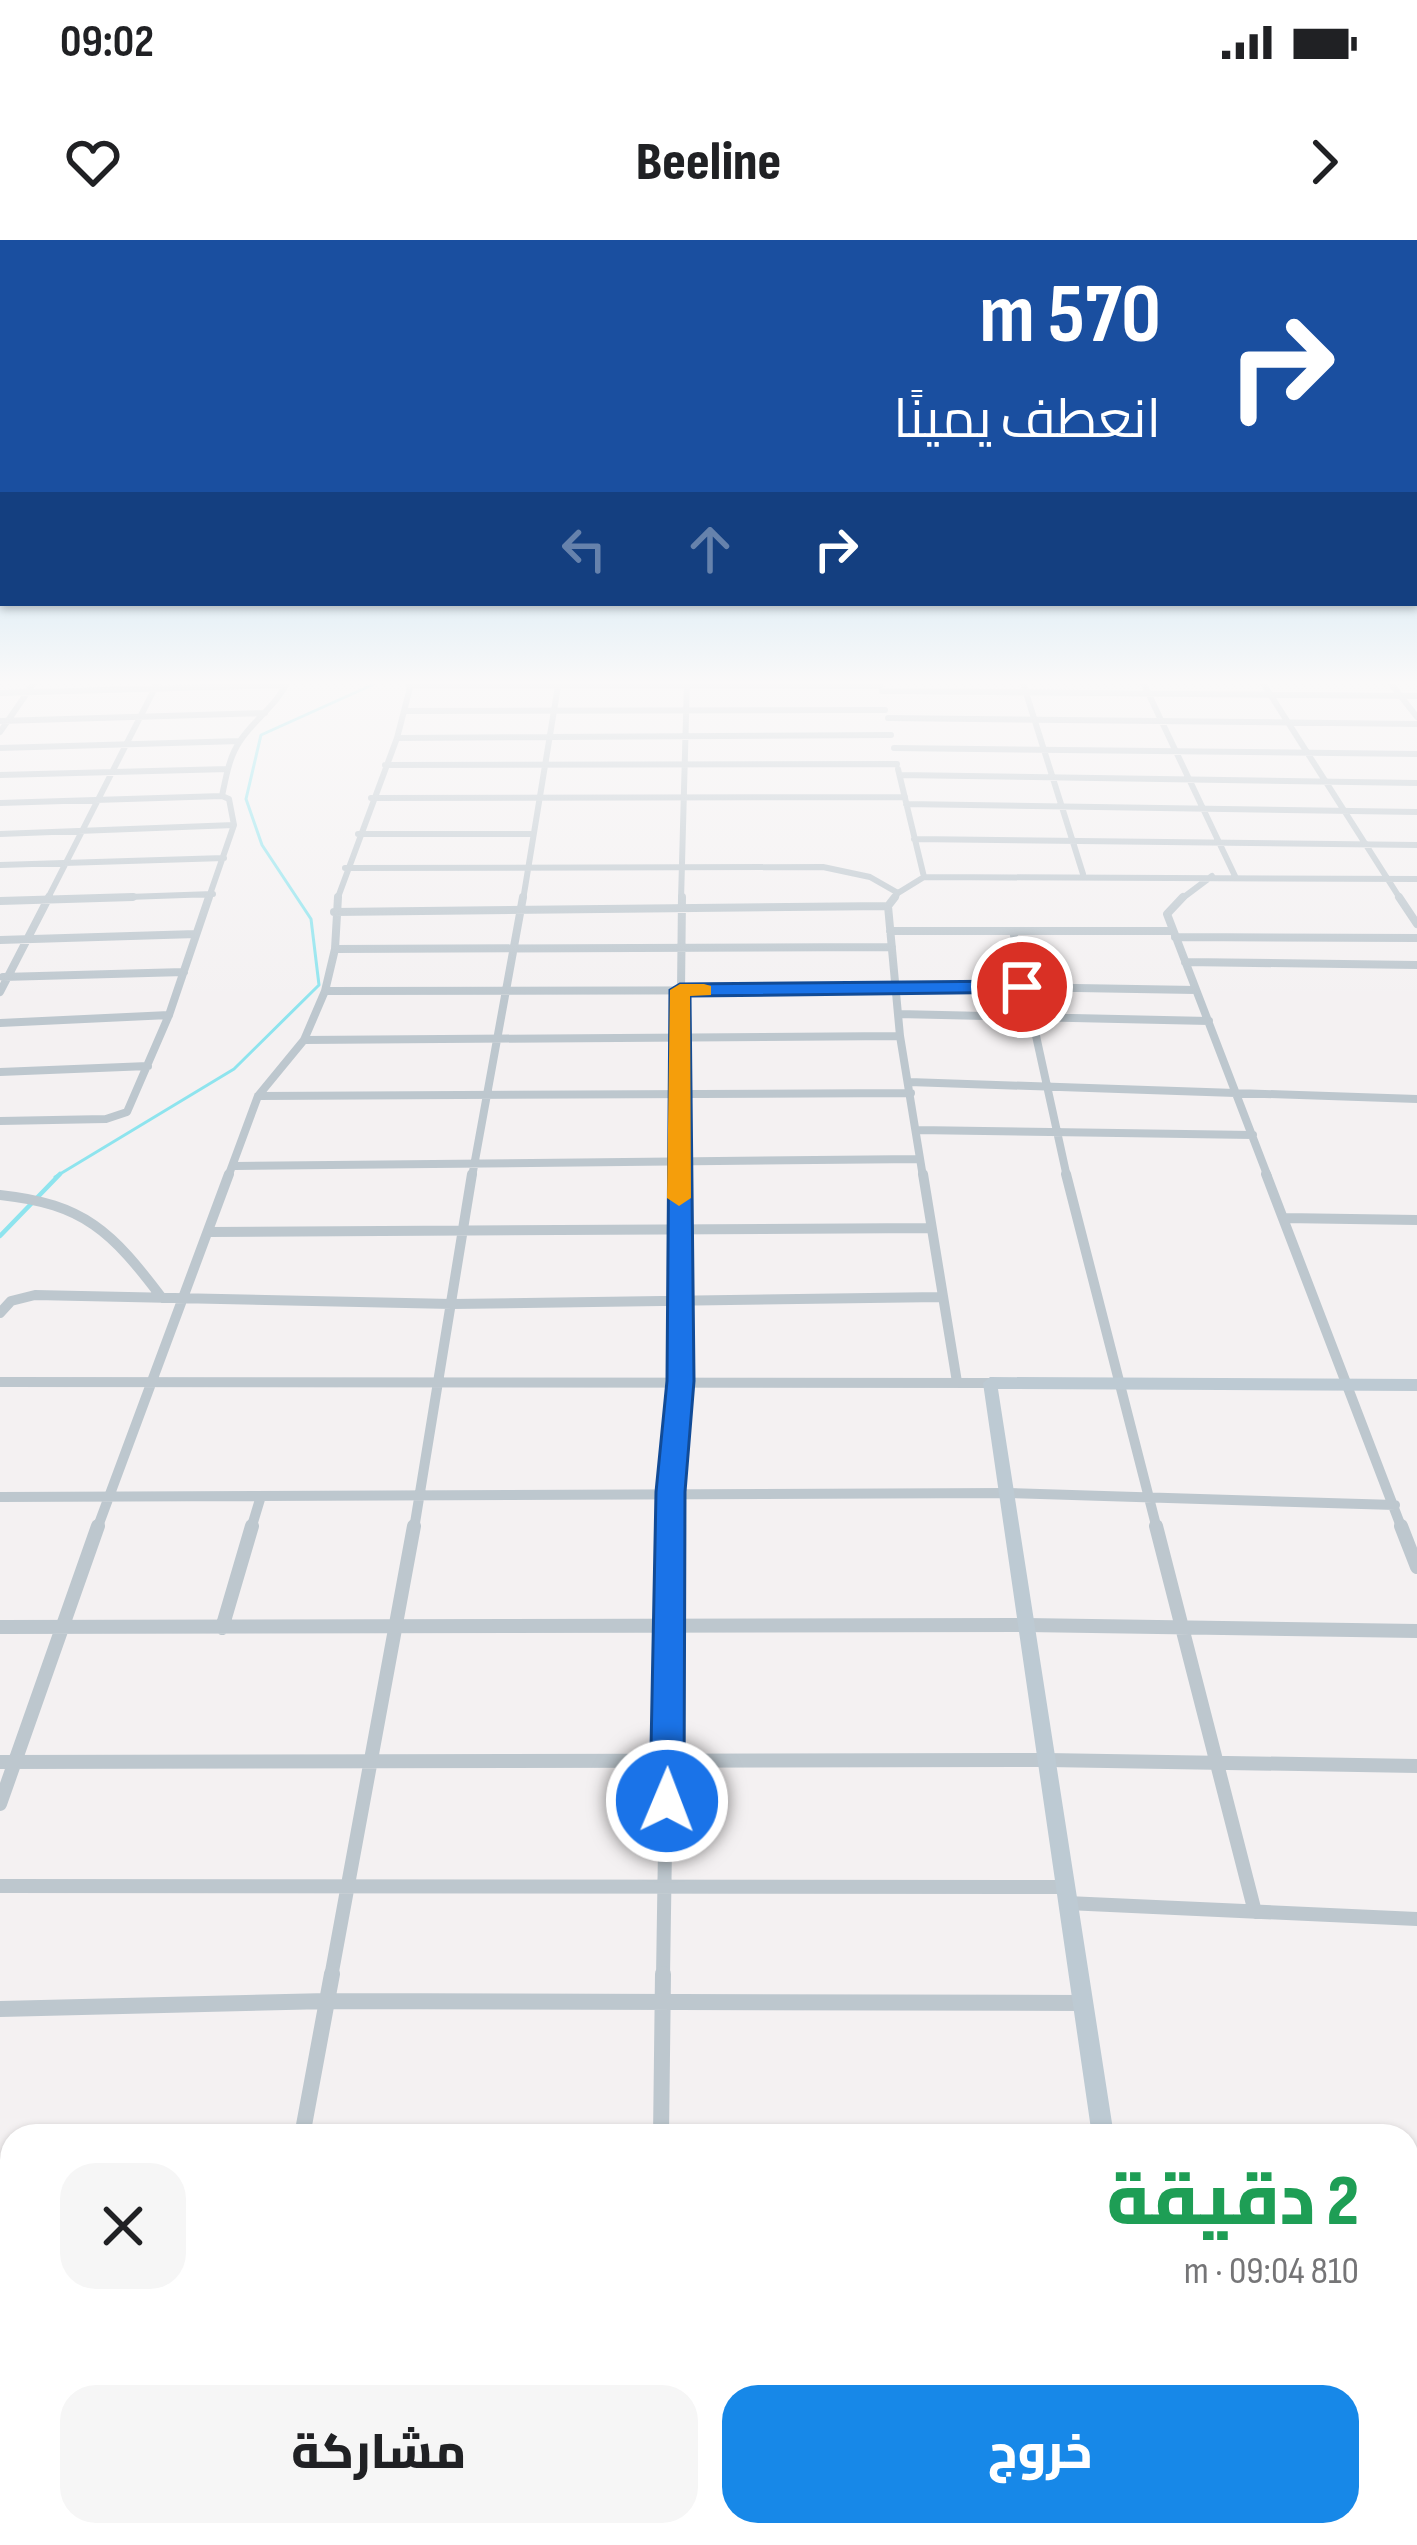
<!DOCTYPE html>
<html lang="ar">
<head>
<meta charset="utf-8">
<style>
	:root { --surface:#fff; --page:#f6f6f6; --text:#202124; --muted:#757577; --accent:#1788e8 }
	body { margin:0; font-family:"Sofia Sans Condensed",Cairo,sans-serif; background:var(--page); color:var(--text); direction:rtl; height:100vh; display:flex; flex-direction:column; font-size:45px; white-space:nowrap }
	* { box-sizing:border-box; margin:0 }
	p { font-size:39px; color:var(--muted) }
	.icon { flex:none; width:66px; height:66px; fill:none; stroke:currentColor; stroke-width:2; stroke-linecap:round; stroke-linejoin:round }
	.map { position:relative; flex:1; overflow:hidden; direction:ltr }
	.panel { position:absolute; left:0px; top:1884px; width:1419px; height:423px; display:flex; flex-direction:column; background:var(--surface); border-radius:36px 36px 0 0; box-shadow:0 3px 9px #0004; direction:rtl }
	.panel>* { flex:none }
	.banner { position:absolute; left:0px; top:0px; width:1419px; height:366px; box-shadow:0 3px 9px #0004; direction:rtl; background:#1a4fa0; color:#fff; overflow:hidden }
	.pin { position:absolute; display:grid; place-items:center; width:102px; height:102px; color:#fff; margin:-51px; border:6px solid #fff; border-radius:50%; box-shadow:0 3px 12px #0007 }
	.me { position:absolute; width:132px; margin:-66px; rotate:1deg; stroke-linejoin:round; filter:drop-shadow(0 0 9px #0008) }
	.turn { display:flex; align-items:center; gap:42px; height:252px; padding:0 60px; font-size:54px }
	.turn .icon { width:156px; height:156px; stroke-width:2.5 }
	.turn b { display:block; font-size:84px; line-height:102px }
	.lanes { display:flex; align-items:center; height:114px; padding:0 60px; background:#0003; justify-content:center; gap:60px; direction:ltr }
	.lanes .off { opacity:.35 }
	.round { display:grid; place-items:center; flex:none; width:126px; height:126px; border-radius:36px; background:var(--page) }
	.summary { display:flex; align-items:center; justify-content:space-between; height:204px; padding:0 60px }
	h1 { font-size:72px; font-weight:800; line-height:90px; color:#1e9e55 }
	.cta { display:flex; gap:24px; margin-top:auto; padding:24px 60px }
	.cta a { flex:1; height:138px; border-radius:36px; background:var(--accent); color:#fff; font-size:48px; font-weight:800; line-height:138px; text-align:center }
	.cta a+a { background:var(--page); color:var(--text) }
	.status { display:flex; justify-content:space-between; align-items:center; height:84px; padding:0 60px; background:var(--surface); direction:ltr }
	.status svg { height:33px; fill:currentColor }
	header { display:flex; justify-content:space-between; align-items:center; height:156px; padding:0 60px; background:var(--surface); font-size:54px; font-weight:800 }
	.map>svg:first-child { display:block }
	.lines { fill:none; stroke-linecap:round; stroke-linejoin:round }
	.stream-far1 { stroke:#8ee4ee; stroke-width:3 }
	.stream { stroke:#8ee4ee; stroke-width:4.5 }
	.street-far4 { stroke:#bdc7ce; stroke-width:6 }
	.street-far3 { stroke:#bdc7ce; stroke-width:8 }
	.street-far2 { stroke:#bdc7ce; stroke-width:10 }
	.street-far1 { stroke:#bdc7ce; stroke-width:14 }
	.street { stroke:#bdc7ce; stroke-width:16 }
	.secondary { fill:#bdcad3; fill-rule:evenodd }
	.route { fill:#1a73e8; stroke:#114b97; stroke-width:3 }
	.slow { fill:#f59e0b }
</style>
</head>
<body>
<div class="status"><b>09:02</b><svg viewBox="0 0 49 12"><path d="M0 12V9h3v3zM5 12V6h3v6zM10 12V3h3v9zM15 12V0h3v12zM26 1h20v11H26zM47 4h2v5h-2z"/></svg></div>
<header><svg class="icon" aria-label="forward" viewBox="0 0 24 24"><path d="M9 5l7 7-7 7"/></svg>Beeline<svg class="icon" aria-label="heart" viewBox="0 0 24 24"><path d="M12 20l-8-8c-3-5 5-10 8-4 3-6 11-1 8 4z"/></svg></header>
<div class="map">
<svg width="1417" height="2305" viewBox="0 0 1417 2305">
	<rect width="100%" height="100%" fill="#f4f1f2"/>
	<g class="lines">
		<!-- stream-far1 -->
		<path class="stream-far1" d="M 55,937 L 234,829 L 319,745 L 311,679 L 262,605 L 246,559 L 261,495 L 383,440"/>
		<!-- stream -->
		<path class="stream" d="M 0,996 L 60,934"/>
		<!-- street-far4 -->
		<path class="street-far4" d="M 1022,440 L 1083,634
			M 1142,440 L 1235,636
			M 1261,440 L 1401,660
			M 1388,440 L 1417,477
			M 408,445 L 880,446
			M 882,451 L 1417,456
			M 0,453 L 286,445
			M 404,471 L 885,470
			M 888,478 L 1417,484
			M 0,481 L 265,473
			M 0,492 L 36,440
			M 397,498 L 891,495
			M 0,508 L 240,501
			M 894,508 L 1417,514
			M 385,525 L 897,524
			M 898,529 L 924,637
			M 0,535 L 228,529
			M 900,535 L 1417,543
			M 371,558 L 905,557
			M 0,563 L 222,556
			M 906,564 L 1417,572
			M 0,594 L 234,585
			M 358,594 L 532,594
			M 914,599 L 1417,605
			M 0,625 L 224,618
			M 345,628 L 823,627 L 870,637 L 898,653 L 893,660
			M 898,653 L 924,637 L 1417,639
			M 42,660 L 213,654
			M 47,660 L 159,440
			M 208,660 L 234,585 L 229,559 L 222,556 C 226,537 229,517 240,501 C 255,478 277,466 288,440
			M 337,660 L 397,498 L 412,440
			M 523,660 L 559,440
			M 681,660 L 687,440
			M 1180,660 L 1212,636"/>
		<!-- street-far3 -->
		<path class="street-far3" d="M 895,657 L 888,666 L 900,796 L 923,937
			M 1183,657 L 1167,674 L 1268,937
			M 1399,657 L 1417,684
			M 0,661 L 133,657
			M 334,672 L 888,666
			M 890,691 L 1173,691
			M 1013,691 L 1067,937
			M 1175,697 L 1417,698
			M 0,700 L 196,694
			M 335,709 L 892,707
			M 1185,722 L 1417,725
			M 3,737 L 184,732
			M 895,745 L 1196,750
			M 325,751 L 896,750
			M 0,752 L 49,657
			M 898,774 L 1209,781
			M 0,783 L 169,775
			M 304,800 L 900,796
			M 0,832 L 148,826
			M 909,842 L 1417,859
			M 258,856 L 911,853
			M 0,881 L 106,879 L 127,872 L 169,775 L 209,657
			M 916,890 L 1253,895
			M 235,926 L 920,919
			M 228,937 L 258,856 L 304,800 L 325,751 L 335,709 L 338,657
			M 472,937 L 523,657
			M 679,937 L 682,657"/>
		<!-- street-far2 -->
		<path class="street-far2" d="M 923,934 L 957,1142
			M 1066,934 L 1157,1289
			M 1266,934 L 1402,1289
			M 0,955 C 85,964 112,992 162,1058
			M 1284,978 L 1417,980
			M 210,992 L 931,988
			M 0,1073 L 11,1061 L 35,1055 L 452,1064 L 941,1057
			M 0,1142 L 990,1143
			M 0,1257 L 1007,1253 L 1395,1265
			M 97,1289 L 229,934
			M 251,1289 L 261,1256
			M 414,1289 L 472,934
			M 669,1289 L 681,1140 L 679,934"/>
		<!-- street-far1 -->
		<path class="street-far1" d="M 1156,1286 L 1255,1672
			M 1401,1286 L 1417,1327
			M 0,1387 L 1026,1385 L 1417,1391
			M 222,1388 L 252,1286
			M 0,1522 L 1047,1520 L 1417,1526
			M 0,1564 L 98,1286
			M 0,1646 L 1066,1647
			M 1067,1663 L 1417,1679
			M 331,1737 L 414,1286
			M 663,1737 L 670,1286"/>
		<!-- street -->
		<path class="street" d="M 0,1769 L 328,1761 L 1083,1763
			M 302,1896 L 332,1734
			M 661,1896 L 663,1734
			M 0,1937 L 12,1937
			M 0,2133 L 12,2133
			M 1407,2171 L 1417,2171
			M 654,2295 L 654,2305
			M 1399,2295 L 1401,2305
			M 230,2305 L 231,2295"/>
		<!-- secondary -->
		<path class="secondary" d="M 990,1137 L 1417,1139 L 1417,1151 L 998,1149 L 1114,1896 L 1092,1896 L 983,1143 Z
			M 1149,2295 L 1175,2295 L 1176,2305 L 1150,2305 Z"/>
	</g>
	<!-- sky -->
	<linearGradient id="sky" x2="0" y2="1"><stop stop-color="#84c7ea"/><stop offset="0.58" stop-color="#faf9f9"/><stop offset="1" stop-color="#faf9f9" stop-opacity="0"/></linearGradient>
	<rect width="1417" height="763" fill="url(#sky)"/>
	<!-- route -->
	<path class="route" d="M 1022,741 L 1032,747 L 1029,752 L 690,756 L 694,1141 L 685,1252 L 684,1561 L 679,1573 L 667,1578 L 655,1573 L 650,1561 L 656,1252 L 667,1141 L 670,750 L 680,744 Z"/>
	<!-- slow -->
	<path class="slow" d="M 704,744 L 711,746 L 711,755 L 690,756 L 691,958 L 679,966 L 667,958 L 670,750 L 680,744 Z"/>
</svg>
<div class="pin" style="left:1022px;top:747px;background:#d93025"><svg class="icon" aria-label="arrive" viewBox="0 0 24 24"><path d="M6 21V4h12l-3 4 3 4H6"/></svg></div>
<svg class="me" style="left:667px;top:1561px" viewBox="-20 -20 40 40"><circle r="17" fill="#1a73e8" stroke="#fff" stroke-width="3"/><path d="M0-11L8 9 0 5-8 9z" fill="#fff"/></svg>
<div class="banner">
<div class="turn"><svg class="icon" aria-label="right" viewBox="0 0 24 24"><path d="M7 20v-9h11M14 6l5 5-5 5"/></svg><div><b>570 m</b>انعطف يمينًا</div></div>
<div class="lanes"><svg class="icon off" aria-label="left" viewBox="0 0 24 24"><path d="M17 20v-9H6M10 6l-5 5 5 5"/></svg><svg class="icon off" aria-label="ahead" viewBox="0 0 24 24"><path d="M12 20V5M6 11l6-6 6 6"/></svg><svg class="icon" aria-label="right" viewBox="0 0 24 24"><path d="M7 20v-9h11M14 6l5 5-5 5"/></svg></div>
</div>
<section class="panel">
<div class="summary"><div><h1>2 دقيقة</h1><p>810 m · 09:04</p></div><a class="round"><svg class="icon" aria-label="close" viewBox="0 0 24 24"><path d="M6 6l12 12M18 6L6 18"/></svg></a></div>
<div class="cta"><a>خروج</a><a>مشاركة</a></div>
</section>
</div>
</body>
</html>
